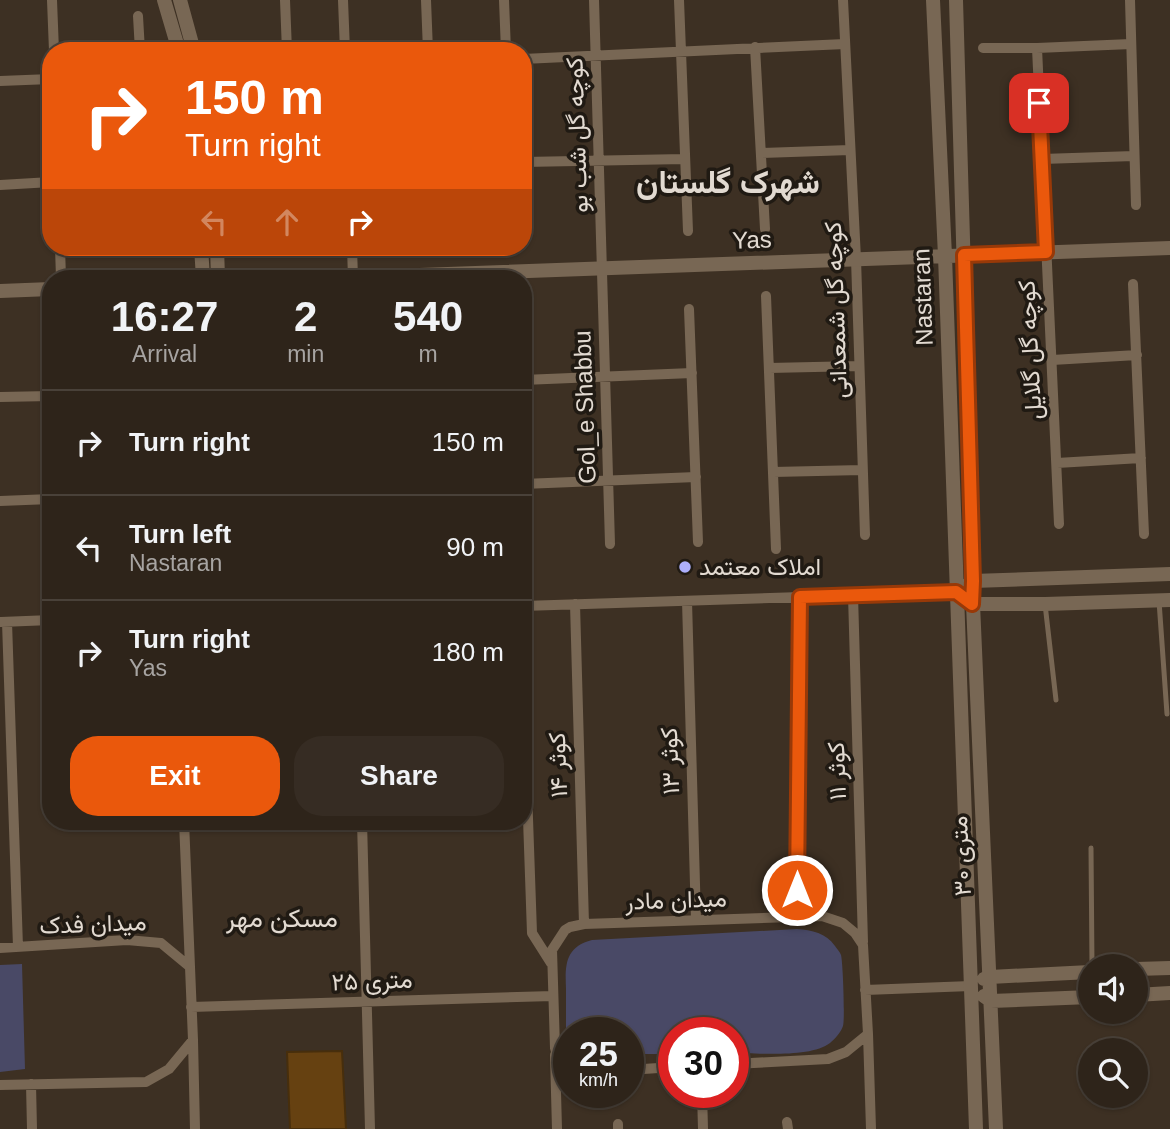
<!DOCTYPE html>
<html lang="en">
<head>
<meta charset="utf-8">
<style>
	:root { --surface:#2e241a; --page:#362c23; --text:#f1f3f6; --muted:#a7a4a2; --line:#494139; --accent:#ea580c }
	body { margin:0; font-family:Arial,Vazirmatn,sans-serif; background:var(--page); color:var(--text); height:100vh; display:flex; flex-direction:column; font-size:26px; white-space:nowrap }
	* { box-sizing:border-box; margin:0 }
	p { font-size:23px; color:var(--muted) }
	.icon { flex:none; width:38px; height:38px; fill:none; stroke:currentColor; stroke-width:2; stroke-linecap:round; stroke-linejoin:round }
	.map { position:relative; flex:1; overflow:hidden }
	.side { position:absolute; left:42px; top:270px; width:490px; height:560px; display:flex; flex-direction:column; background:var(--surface); border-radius:28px; box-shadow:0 2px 5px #0004,0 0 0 2px var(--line) }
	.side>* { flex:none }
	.top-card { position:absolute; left:42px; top:42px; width:490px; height:214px; border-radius:28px; box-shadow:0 2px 5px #0004,0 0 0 2px var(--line); background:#ea580c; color:#fff; overflow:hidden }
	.buttons { position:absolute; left:1078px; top:954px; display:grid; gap:14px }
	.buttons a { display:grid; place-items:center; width:70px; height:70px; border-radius:50%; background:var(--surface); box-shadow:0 2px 5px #0004,0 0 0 2px var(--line); font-size:35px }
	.speed { position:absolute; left:553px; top:1017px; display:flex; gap:14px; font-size:35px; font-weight:700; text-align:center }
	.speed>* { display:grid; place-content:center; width:91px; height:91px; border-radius:50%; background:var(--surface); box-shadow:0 2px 5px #0004,0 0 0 2px var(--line); line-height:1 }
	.speed small { font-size:18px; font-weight:400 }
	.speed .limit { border:10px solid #d22; background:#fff; color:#111 }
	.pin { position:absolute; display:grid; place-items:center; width:60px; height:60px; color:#fff; margin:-30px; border-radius:14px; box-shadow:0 4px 10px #0006 }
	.me { position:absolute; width:77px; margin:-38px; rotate:0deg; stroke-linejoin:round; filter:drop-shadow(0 0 5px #0008) }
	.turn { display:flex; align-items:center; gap:24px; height:147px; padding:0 28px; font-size:32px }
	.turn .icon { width:91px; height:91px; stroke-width:2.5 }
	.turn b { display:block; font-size:49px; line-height:60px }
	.lanes { display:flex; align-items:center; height:66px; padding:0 28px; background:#0003; justify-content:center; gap:35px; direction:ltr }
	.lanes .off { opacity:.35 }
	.eta { display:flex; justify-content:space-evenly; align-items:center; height:119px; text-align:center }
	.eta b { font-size:42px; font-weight:800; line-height:49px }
	.action { display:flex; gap:14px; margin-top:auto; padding:14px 28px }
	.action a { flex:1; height:80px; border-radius:28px; background:var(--accent); color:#fff; font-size:28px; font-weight:800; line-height:80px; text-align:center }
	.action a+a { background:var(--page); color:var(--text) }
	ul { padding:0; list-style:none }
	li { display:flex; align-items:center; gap:21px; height:105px; padding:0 28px; border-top:2px solid var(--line) }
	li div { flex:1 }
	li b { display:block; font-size:26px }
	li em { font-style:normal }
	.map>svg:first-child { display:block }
	.green { fill:#494966 }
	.building { fill:#664111; stroke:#472e0c; stroke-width:2 }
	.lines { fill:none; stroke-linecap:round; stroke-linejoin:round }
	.service { stroke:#786754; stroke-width:5 }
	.minor { stroke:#786754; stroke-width:10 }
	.tertiary { stroke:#786754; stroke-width:14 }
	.route-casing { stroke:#983908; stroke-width:18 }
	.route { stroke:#ea580c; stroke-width:12 }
	.poi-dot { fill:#adaffb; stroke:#201a13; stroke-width:2.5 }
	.labels { text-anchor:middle; stroke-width:7; stroke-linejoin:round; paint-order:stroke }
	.street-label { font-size:24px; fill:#e2dad1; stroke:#201a13 }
	.poi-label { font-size:24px; fill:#e2dad1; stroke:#201a13; text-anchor:start }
	.neighbourhood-label { font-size:26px; fill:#e2dad1; stroke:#201a13 }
	.district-label { font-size:32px; font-weight:bold; fill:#e2dad1; stroke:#201a13 }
</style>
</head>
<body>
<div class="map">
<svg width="1170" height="1129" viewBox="0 0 1170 1129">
	<rect width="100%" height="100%" fill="#3d3023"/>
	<!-- green -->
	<path class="green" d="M 797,929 C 812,930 826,933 835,946 C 837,949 840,952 841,955 C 843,962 845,1020 843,1026 C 841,1032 835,1039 830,1043 C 811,1058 758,1053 733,1053 L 733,1032 L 674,1032 L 674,1054 L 628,1054 L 628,1032 L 569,1032 L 569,1035 L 566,1030 C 566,1016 566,1003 566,989 C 565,965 565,947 592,940 Z
		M 22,964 L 25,1069 L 0,1072 L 0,965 Z"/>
	<!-- building -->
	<path class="building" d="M 342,1051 L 346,1129 L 290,1129 L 287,1052 Z"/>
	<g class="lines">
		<!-- service -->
		<path class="service" d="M 1159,601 L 1167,714
			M 1045,604 L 1056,700
			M 1091,848 L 1092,966"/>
		<!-- minor -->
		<path class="minor" d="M 52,0 L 54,51
			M 285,0 L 287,51
			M 343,0 L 345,51
			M 426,0 L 428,51
			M 504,0 L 506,51
			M 594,0 L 610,544
			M 679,0 L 688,231
			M 843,0 L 856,259 L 865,535
			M 1130,0 L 1136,205
			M 138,16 L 140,51
			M 755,47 L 765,229
			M 983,48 L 1037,48 L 1131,44
			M 1037,48 L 1059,524
			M 523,59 L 845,44
			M 0,81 L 51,79
			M 761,153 L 850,150
			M 1042,159 L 1134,156
			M 523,162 L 685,159
			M 0,185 L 51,182
			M 60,247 L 61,278
			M 147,247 L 147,249
			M 262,247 L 262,248
			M 352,247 L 353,278
			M 1133,284 L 1144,534
			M 766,296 L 776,549
			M 689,309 L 698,542
			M 1052,360 L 1137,355
			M 769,368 L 859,366
			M 523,380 L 692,373
			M 0,397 L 51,396
			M 1057,463 L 1141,458
			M 773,472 L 862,470
			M 523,484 L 696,477
			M 0,501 L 51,499
			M 523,529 L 524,550
			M 853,595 L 863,942
			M 687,601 L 696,920
			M 575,604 L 584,924
			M 523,606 L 956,592
			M 1,622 L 51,620
			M 7,622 L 18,947
			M 524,704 L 532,933 L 551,963
			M 184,821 L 190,967
			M 362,821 L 370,1129
			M 797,917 L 800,597
			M 0,948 L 127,940 L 161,943 L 190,967 L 193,1040 L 169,1069 L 146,1082 L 0,1085
			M 865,990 L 971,986
			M 191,1007 L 553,996
			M 868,1034 L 871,1129
			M 193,1040 L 195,1129
			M 555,1055 L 557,1129
			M 569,1069 L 558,1059 L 555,1048 L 552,950 L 565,930 L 570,927 L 584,924 L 822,916 L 843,923 L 855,933 L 863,945 L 868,1034 L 846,1052 L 828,1059 L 733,1064
			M 628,1070 L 674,1067
			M 31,1084 L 32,1129
			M 702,1092 L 703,1129
			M 787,1122 L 788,1129
			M 618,1124 L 618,1129"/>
		<!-- tertiary -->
		<path class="tertiary" d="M 164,0 L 179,51
			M 180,0 L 194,51
			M 933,0 L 945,256 L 976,1129
			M 956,0 L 973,581 L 973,604 L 996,1129
			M 201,247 L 203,278
			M 217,247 L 218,278
			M 336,278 L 1170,248
			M 0,291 L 51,289
			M 966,586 L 973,581 L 1170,574
			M 966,599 L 973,604 L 1045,604 L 1170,600
			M 1136,969 L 1170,968
			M 984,979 L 990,977 L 1090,972
			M 1136,995 L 1170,993
			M 984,996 L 991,1001 L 1090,997"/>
	</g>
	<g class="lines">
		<!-- route casing -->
		<g class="route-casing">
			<path id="route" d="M 797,890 L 800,597 L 956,592 L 972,604 L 973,581 L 964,255 L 1046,252 L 1039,103"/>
		</g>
		<!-- route -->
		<use href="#route" class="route"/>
	</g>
	<!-- markers -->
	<circle class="poi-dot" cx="685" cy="567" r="7"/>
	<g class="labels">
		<!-- street labels -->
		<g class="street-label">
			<text transform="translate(577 135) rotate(-92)" y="8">کوچه گل شب بو</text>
			<text transform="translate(752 240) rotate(-2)" y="8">Yas</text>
			<text transform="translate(923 297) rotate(-92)" y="8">Nastaran</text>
			<text transform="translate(836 310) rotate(-92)" y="8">کوچه گل شمعدانی</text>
			<text transform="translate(1030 350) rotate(-93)" y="8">کوچه گل گلایل</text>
			<text transform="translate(585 407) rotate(-92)" y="8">Gol_e Shabbu</text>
			<text transform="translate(670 761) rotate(-92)" y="8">کوثر ۱۳</text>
			<text transform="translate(558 765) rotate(-92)" y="8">کوثر ۱۴</text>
			<text transform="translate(837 771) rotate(-92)" y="8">کوثر ۱۱</text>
			<text transform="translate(961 856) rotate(-93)" y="8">۳۰ متری</text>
			<text transform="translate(676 900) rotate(-2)" y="8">میدان مادر</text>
			<text transform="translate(93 924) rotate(-2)" y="8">میدان فدک</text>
			<text transform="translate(372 981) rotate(-2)" y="8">۲۵ متری</text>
		</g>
		<!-- poi labels -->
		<g class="poi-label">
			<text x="699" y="575">املاک معتمد</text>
		</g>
		<!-- neighbourhood labels -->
		<g class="neighbourhood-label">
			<text x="282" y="927">مسکن مهر</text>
		</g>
		<!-- district labels -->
		<g class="district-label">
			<text x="728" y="193">شهرک گلستان</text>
		</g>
	</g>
</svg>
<div class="buttons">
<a><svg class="icon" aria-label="sound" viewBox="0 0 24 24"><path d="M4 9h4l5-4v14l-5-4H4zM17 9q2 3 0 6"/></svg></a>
<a><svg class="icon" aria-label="search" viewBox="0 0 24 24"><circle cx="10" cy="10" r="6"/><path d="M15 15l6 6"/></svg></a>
</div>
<div class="speed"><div>25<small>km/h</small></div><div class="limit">30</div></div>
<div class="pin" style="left:1039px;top:103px;background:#d93025"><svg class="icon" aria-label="arrive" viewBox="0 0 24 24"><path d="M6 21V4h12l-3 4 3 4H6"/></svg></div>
<svg class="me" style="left:797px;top:890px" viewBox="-20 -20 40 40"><circle r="17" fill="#ea580c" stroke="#fff" stroke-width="3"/><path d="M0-11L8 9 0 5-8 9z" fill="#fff"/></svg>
<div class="top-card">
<div class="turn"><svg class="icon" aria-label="right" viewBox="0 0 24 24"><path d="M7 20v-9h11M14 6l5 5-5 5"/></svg><div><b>150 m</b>Turn right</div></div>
<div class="lanes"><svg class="icon off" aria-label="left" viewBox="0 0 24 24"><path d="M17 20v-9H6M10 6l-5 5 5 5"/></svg><svg class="icon off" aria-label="ahead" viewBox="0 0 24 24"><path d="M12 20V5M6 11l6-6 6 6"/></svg><svg class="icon" aria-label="right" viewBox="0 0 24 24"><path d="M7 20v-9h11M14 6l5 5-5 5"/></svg></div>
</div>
<section class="side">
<div class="eta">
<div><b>16:27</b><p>Arrival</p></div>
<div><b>2</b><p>min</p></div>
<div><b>540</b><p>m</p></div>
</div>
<ul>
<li><svg class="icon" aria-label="right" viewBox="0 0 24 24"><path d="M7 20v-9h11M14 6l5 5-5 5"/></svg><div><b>Turn right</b></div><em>150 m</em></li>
<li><svg class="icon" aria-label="left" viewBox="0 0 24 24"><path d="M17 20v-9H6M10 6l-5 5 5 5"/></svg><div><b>Turn left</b><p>Nastaran</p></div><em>90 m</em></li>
<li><svg class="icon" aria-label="right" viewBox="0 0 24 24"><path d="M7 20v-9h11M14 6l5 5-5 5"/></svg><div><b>Turn right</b><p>Yas</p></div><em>180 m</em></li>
</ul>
<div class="action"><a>Exit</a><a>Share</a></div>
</section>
</div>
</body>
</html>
